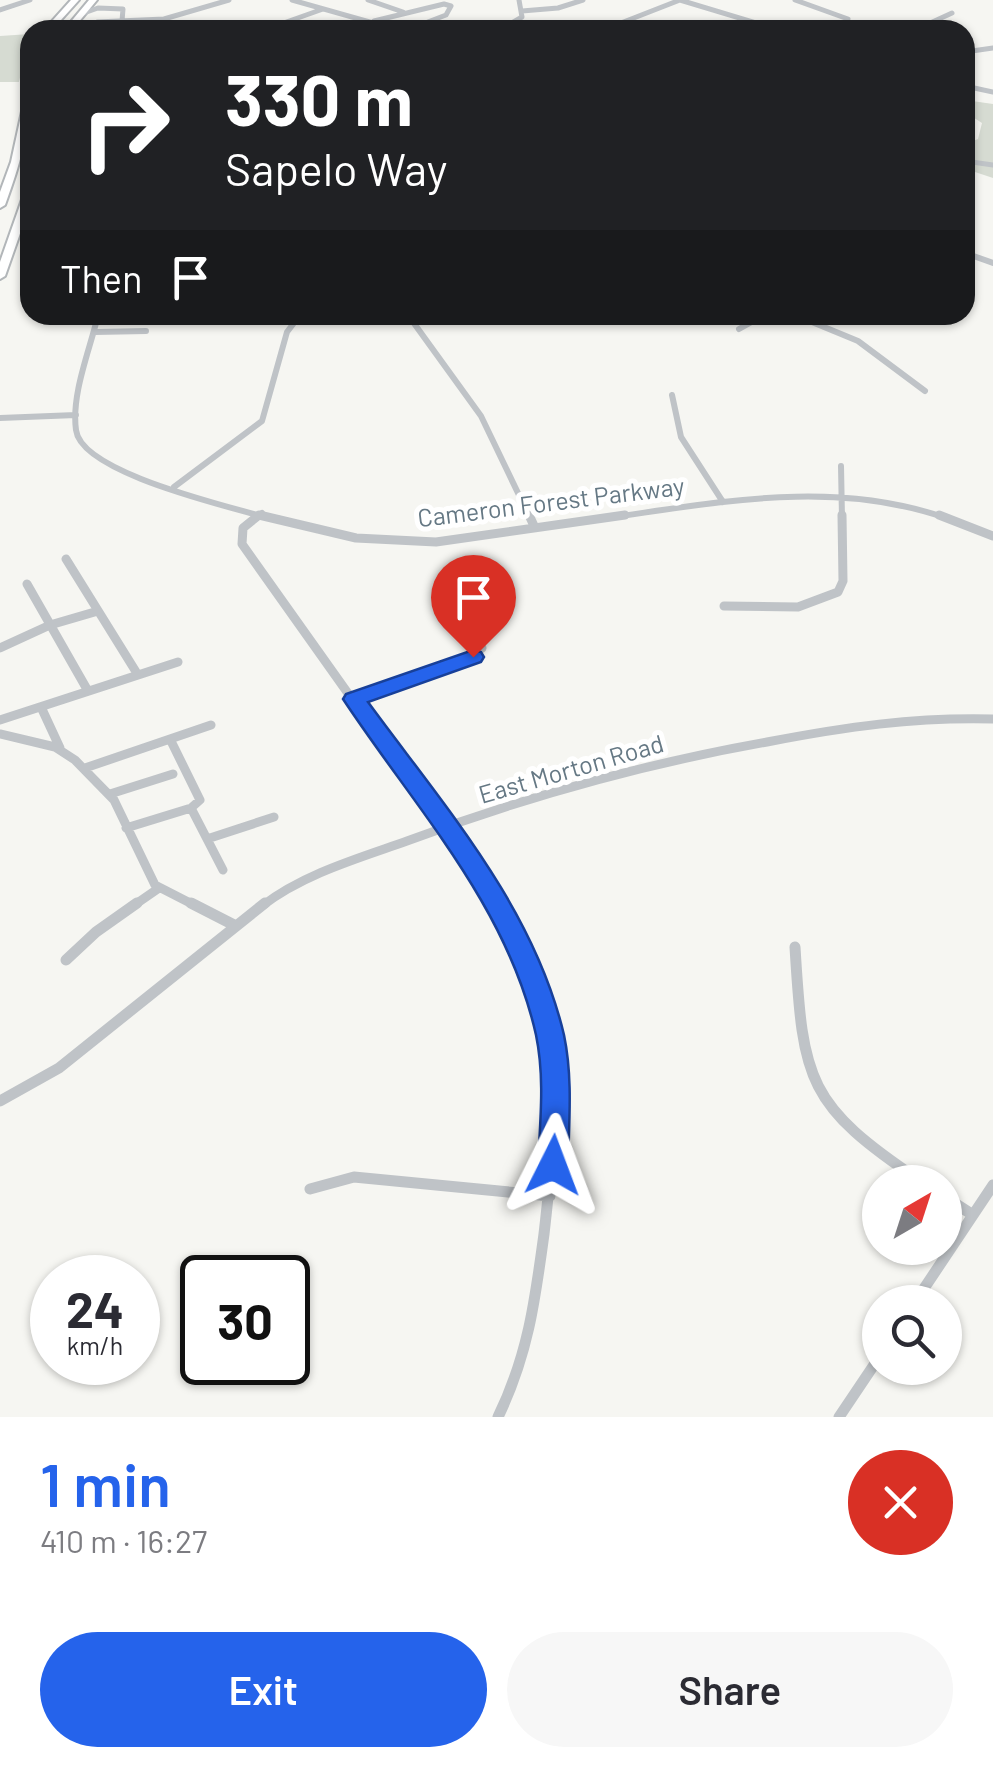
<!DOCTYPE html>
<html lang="en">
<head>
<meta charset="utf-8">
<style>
	:root { --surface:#fff; --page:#f7f7f7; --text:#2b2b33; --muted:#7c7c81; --accent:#2563eb }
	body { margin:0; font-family:Barlow,sans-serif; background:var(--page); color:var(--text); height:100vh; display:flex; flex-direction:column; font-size:38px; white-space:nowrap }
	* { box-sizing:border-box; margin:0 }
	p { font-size:32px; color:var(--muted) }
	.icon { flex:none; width:55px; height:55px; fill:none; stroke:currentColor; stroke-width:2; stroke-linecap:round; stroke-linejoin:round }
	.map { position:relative; height:1417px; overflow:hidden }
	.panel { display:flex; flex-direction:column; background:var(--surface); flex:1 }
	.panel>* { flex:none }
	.banner { position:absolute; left:20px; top:20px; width:955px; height:305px; border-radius:30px; box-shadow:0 2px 8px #0004; background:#202124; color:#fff; overflow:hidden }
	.needle { width:65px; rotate:39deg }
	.buttons { position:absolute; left:862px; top:1165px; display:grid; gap:20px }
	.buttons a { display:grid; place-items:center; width:100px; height:100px; border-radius:50%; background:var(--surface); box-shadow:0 2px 8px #0004; font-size:50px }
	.speed { position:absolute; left:30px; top:1255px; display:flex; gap:20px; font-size:50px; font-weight:700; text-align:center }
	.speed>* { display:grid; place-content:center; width:130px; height:130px; border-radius:50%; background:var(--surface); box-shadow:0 2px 8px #0004; line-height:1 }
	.speed small { font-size:25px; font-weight:400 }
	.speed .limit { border:5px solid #111; border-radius:15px; background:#fff; color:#111 }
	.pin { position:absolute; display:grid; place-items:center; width:85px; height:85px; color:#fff; margin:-102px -42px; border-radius:50% 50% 50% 0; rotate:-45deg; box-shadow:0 0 10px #0007 }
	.pin .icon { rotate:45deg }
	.me { position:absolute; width:110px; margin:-55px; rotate:3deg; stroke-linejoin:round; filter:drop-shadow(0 0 8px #0008) }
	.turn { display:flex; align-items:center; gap:35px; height:210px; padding:0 40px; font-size:45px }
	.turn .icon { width:130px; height:130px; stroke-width:2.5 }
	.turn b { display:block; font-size:70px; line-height:85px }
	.then { display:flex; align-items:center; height:95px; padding:0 40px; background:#0003; gap:20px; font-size:38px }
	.round { display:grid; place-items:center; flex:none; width:105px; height:105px; border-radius:52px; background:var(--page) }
	.head { display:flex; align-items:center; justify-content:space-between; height:170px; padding:0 40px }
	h1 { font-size:60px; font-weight:600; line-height:75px; color:var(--accent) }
	.action { display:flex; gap:20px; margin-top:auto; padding:20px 40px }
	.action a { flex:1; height:115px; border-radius:60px; background:var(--accent); color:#fff; font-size:40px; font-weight:600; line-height:115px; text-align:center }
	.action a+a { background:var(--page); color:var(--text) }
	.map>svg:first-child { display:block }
	.green { fill:#d6dbd2 }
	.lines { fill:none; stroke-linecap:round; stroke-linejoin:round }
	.trunk-casing { stroke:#b2b6b9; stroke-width:4 }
	.minor-far3 { stroke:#bfc3c7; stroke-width:5 }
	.minor-far2 { stroke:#bfc3c7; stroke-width:6 }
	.minor-far1 { stroke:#bfc3c7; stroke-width:9 }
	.minor { stroke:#bfc3c7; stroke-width:11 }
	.trunk { fill:#fff; fill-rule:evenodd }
	.route { fill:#2563eb; stroke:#184099; stroke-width:2.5 }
	.labels { text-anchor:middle; stroke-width:10; stroke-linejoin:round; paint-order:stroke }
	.street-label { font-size:25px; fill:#657884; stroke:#fff }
</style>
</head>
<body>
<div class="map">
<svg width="993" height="1417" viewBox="0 0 993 1417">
	<rect width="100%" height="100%" fill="#f6f6f2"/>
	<!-- green -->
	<path class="green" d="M 30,34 L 19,82 L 0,82 L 0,36 Z
		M 965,100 L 993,104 L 993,178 L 972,171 L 965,181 L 965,144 L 978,139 L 982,123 L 965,112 Z"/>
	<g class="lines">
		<!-- trunk casing -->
		<g class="trunk-casing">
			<path id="trunk" d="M 71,0 L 79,0 L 52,30 L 44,30 Z
				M 89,0 L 97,0 L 72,30 L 64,30 Z
				M 30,90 C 30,131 19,167 5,205 L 0,208 L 0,192 L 11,162 L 26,93 Z
				M 30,188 L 30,205 L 5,276 L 0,279 L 0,262 L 25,191 Z"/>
		</g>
		<!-- minor-far3 -->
		<path class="minor-far3" d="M 292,0 L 398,30
			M 368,0 L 403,12
			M 795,0 L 848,19
			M 0,10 L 30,0
			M 522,11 L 558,8 L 583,0
			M 81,14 L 98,8 L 123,9 L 122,21
			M 374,21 L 444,4
			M 97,22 L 164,19 L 229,0
			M 420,25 L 446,15 L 451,6 L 444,4
			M 264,30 L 323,9
			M 500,30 L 522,17 L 519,0
			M 603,30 L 680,0 L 769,27
			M 915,30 L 952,13
			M 965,52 L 993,48
			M 965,86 L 993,92
			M 965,161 L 993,165"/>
		<!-- minor-far2 -->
		<path class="minor-far2" d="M 965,253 L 993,263
			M 98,315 C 90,350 71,394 76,430 C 81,473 228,506 268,518
			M 408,315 L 481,416 L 530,518
			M 795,315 L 858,341 L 925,391
			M 739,329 L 764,315
			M 95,332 L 146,331
			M 672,395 L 681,437 L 723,502
			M 0,418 L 76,415
			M 841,466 L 842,518
			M 174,487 L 262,421 L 287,332 L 300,315
			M 256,518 L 262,513
			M 607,518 C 722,502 833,479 946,518"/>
		<!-- minor-far1 -->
		<path class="minor-far1" d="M 259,515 L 356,538 L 436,542 L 625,515
			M 259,515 L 243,528 L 242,544 L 499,906
			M 529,515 L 535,528
			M 939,515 L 993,536
			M 66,559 L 138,675
			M 27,584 L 88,691
			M 724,606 L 798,607 L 838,592 L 843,581 L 842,515
			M 0,648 L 50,625 L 98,611
			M 354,699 L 460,664 L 482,648
			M 41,707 L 60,748
			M 0,720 L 178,662
			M 0,734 L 55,747 L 75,760 L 114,800 L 155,885 L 196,906
			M 85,768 L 211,725
			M 110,794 L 173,774
			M 191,808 L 223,870
			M 126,828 L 191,808 L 200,800 L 170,739
			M 207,839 L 274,817
			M 133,906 L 159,888
			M 262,906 C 303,874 359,858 407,841 C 525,797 643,764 767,742 C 845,727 913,717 993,719"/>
		<!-- minor -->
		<path class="minor" d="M 191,903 L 234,925
			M 497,903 C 567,1002 557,1121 544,1234 C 535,1301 528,1355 498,1417
			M 795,947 C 803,1082 807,1105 922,1182
			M 66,960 L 96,932 L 137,903
			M 0,1101 L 59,1068 L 265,903
			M 310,1189 L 354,1177 L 550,1196
			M 945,1197 L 973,1215
			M 915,1302 L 993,1185
			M 839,1417 L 880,1356"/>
		<!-- trunk -->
		<use href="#trunk" class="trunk"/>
	</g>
	<!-- route -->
	<path class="route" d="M 473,650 L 481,652 L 484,657 L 481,662 L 368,702 C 444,806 534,907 564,1035 C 573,1078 569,1122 568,1165 L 564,1174 L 553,1178 L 542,1174 L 538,1165 C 540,1122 545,1078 536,1035 C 507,905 415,808 343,699 L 346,694 Z"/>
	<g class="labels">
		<!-- street labels -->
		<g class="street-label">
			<text transform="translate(551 502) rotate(-7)" y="9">Cameron Forest Parkway</text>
			<text transform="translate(571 769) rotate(-16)" y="9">East Morton Road</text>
		</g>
	</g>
</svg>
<div class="buttons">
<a><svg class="needle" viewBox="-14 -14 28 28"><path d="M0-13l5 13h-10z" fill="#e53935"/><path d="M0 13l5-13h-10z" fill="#7c7c81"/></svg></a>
<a><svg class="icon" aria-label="search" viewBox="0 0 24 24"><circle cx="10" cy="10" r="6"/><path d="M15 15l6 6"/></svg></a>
</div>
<div class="speed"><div>24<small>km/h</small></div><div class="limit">30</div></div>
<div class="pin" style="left:473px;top:657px;background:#d93025"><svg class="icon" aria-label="arrive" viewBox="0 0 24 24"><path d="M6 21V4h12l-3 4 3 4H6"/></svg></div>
<svg class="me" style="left:553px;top:1165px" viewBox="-20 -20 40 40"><path d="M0-17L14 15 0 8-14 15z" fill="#2563eb" stroke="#fff" stroke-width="4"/></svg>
<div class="banner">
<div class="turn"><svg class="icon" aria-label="right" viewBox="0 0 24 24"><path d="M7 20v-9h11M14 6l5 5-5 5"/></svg><div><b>330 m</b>Sapelo Way</div></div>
<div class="then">Then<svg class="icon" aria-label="arrive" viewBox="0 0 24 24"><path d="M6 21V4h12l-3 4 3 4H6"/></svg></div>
</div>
</div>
<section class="panel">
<div class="head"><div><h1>1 min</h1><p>410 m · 16:27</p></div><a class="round" style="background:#d93025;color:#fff"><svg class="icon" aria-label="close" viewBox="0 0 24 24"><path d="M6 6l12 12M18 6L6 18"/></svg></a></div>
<div class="action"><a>Exit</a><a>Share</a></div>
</section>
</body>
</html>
